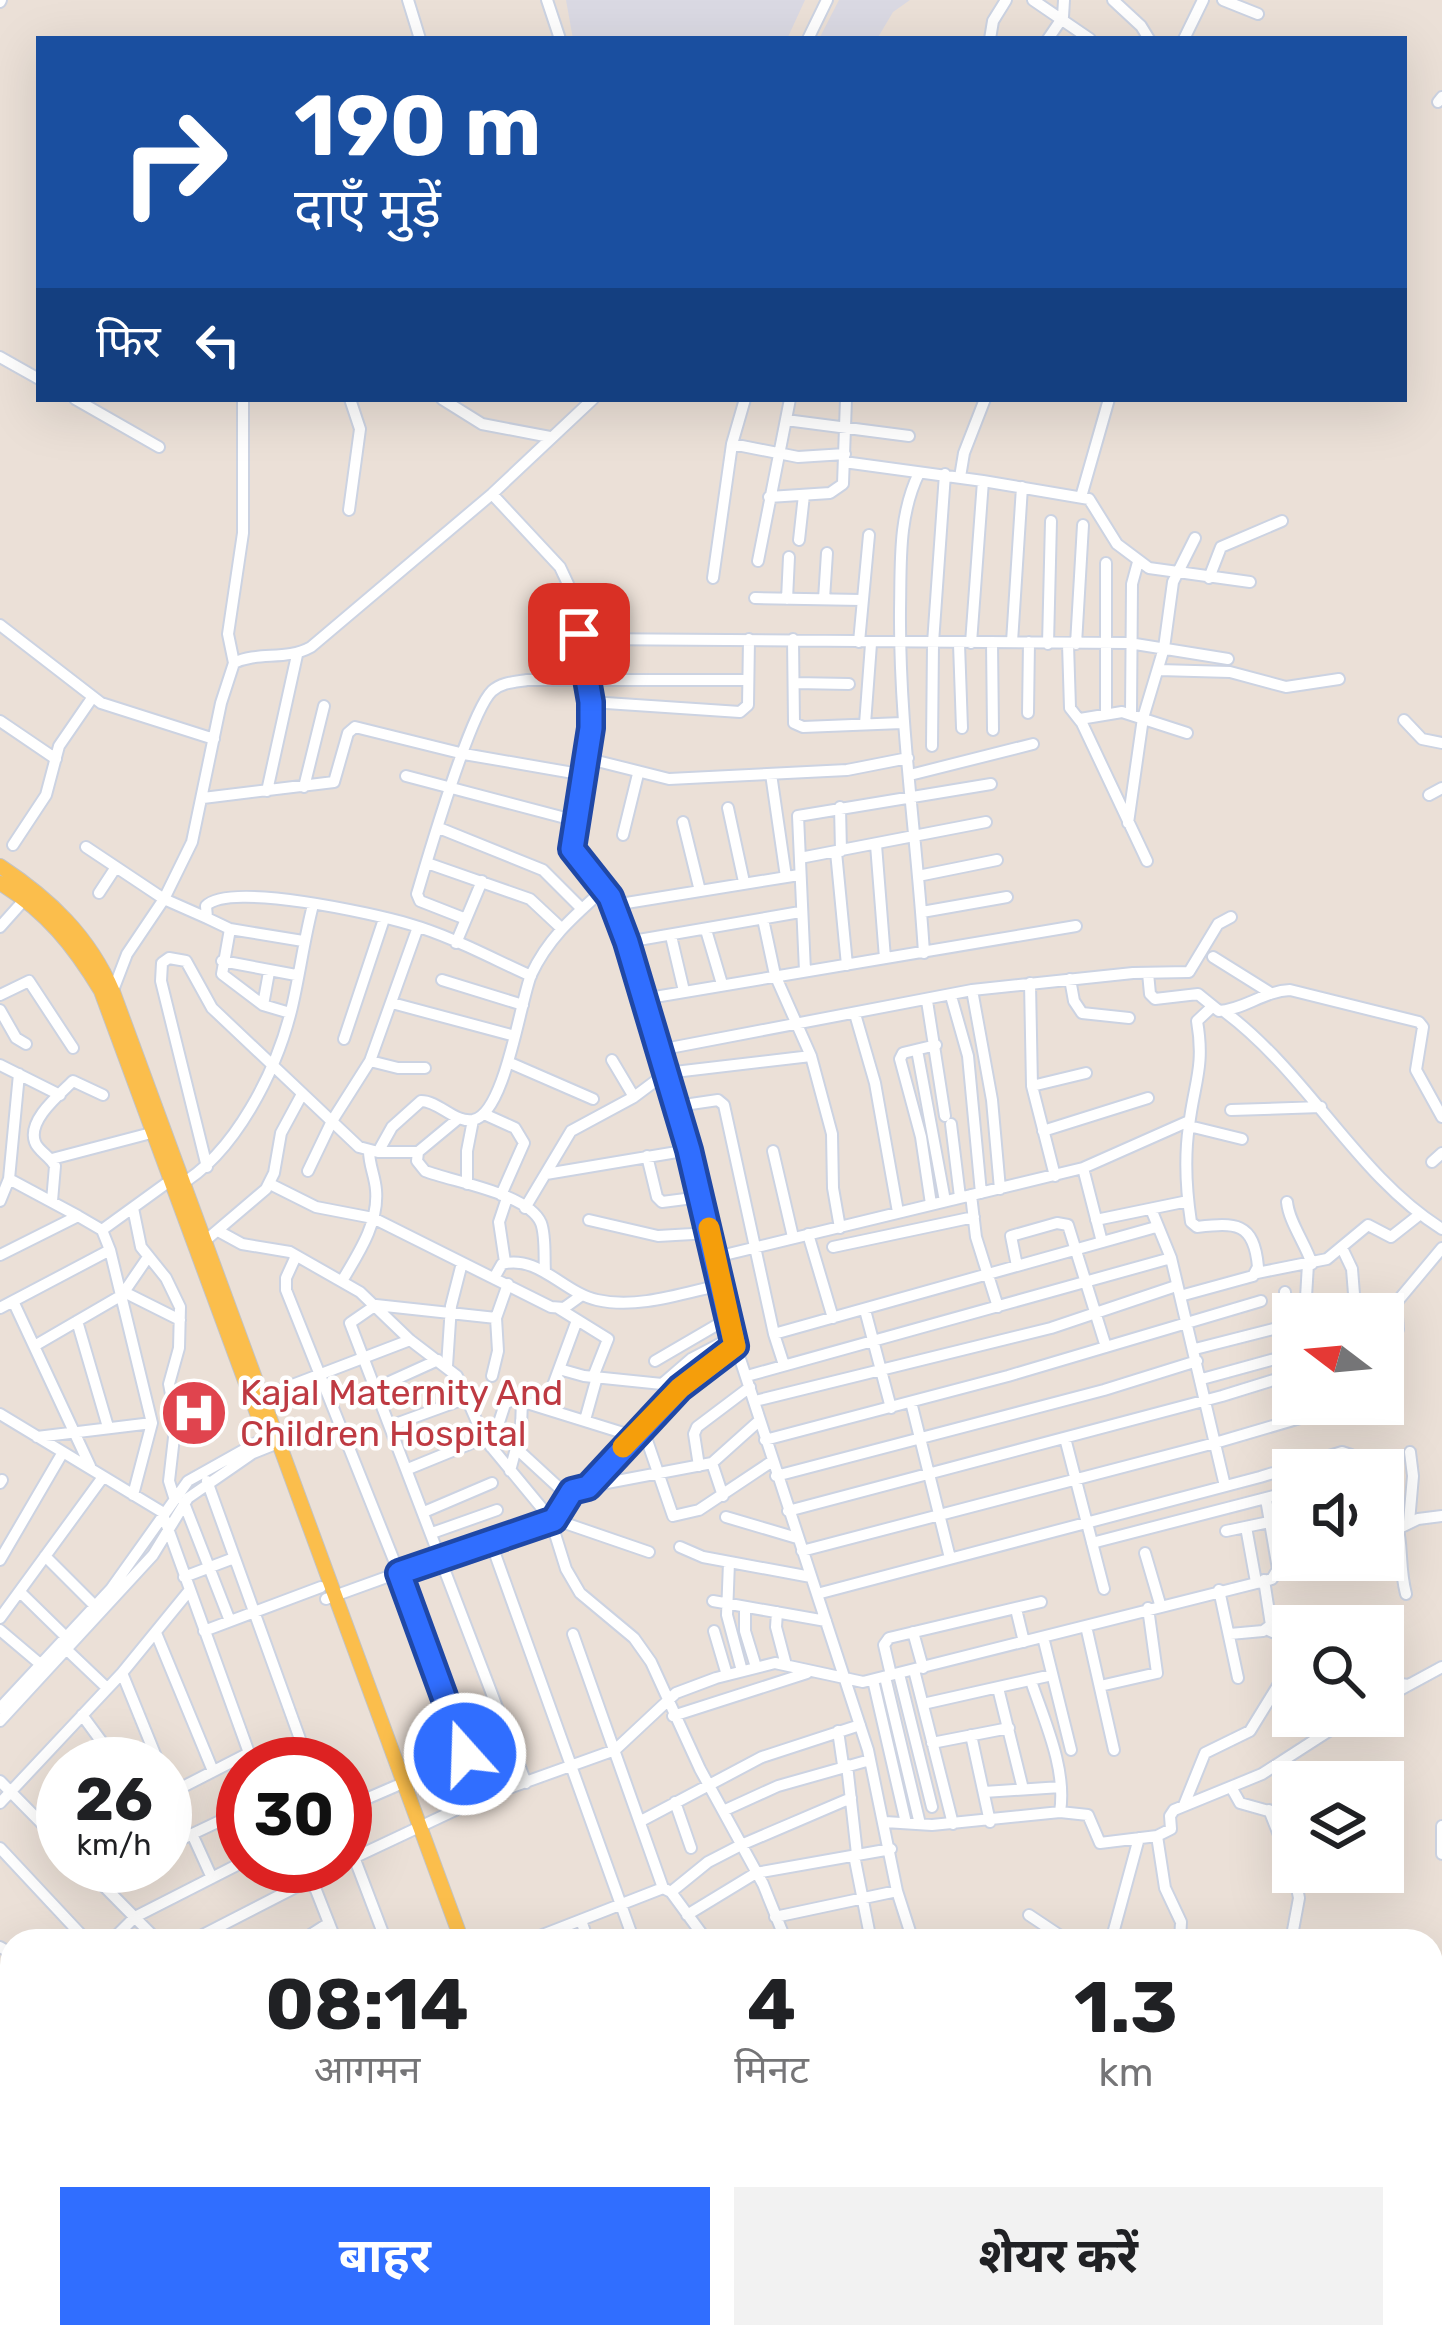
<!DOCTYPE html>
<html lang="hi">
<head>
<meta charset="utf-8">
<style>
	:root { --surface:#fff; --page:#f2f2f2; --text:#202124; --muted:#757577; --accent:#306eff }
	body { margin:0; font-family:Rubik,"Noto Sans Devanagari",sans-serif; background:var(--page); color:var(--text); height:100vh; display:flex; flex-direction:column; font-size:45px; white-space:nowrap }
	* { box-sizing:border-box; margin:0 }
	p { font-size:39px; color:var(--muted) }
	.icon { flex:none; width:66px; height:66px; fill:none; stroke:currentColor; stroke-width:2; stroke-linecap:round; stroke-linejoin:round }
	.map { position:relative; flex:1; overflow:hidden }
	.details { position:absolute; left:0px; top:1929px; width:1443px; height:420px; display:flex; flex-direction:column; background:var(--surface); border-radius:36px 36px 0 0; box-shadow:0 12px 48px #0002 }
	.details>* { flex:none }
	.banner { position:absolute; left:36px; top:36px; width:1371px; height:366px; border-radius:0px; box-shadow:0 12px 48px #0002; background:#1a4fa0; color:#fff; overflow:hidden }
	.needle { width:78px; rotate:286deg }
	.controls { position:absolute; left:1272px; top:1293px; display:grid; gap:24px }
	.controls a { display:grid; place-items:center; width:132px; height:132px; border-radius:0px; background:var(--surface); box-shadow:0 12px 48px #0002; font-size:60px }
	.speed { position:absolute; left:36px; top:1737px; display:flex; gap:24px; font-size:60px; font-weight:700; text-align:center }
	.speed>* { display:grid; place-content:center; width:156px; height:156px; border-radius:50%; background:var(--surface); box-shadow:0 12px 48px #0002; line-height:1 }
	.speed small { font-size:30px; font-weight:400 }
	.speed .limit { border:18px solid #d22; background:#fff; color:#111 }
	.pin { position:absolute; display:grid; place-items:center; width:102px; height:102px; color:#fff; margin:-51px; border-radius:24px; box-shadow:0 6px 18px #0006 }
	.me { position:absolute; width:132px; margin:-66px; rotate:340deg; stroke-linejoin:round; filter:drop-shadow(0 0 9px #0008) }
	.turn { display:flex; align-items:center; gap:42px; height:252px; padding:0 60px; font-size:54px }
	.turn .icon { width:156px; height:156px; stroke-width:2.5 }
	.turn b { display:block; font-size:84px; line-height:102px }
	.then { display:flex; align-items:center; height:114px; padding:0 60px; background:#0003; gap:24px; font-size:45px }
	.eta { display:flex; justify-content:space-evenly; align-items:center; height:204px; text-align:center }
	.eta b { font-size:72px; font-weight:700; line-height:84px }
	.primary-button { display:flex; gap:24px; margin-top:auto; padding:24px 60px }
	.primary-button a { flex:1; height:138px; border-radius:0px; background:var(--accent); color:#fff; font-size:48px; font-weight:700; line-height:138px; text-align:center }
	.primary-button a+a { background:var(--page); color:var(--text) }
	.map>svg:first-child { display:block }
	.industrial { fill:#dad9e3 }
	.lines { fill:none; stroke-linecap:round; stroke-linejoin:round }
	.minor-casing { stroke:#ccd3e2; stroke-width:14 }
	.major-casing { stroke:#c3c3c3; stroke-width:16 }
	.minor { stroke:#fff; stroke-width:10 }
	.major { stroke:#fbbe4c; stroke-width:14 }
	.route-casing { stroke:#1f48a6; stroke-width:30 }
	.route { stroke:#306eff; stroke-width:21 }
	.slow { stroke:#f59e0b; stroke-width:21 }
	.labels { text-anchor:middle; stroke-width:9; stroke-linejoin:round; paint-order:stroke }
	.health-label { font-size:36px; fill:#be3a42; stroke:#fff; text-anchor:start }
</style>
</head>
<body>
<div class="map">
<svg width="1442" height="2349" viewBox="0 0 1442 2349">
	<rect width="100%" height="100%" fill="#ebe0d7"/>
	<!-- industrial -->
	<path class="industrial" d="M 566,0 L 805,0 L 787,39 L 573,39 Z
		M 839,0 L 910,0 L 893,12 L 877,39 L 819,39 Z"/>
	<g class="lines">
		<!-- minor casing -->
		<g class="minor-casing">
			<path id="minor" d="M 408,0 L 420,39
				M 547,0 L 560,39
				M 1033,0 L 1090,39
				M 1113,0 L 1141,26 L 1149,39
				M 1223,0 L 1258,14
				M 0,2 L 1,0
				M 808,39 L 827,0
				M 990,39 L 993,21 L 1006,0
				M 1048,39 L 1063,17 L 1064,0
				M 1184,39 L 1203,0
				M 1438,102 L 1442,97
				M 0,357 L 39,379
				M 75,399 L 159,447
				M 442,399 L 482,424 L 550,437
				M 786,420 L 909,436
				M 732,444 L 798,457 L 845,454
				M 844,462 L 983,481
				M 919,473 C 898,516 901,563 900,610 C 899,725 917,838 924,953
				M 960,477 L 964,453 L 985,399
				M 492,494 L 560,567 L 568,584 C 581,641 596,697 589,755 C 585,787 571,817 572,849 L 610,897 L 627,942 L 689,1150 L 726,1316 L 868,1750 L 897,1891 L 913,1941
				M 769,497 L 830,493 L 843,484 L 846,399
				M 1081,497 L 1109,399
				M 349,510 L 360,429 L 350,399
				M 799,540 L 804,495
				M 758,561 L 790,399
				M 713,578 L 732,444 L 745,399
				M 1209,578 L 1221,547 L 1282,521
				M 755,598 L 862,600
				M 787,599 L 789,557
				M 824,599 L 827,553
				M 0,625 L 101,703 L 214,739
				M 581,639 L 1129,643 L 1228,659
				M 793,639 L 794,723 L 803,727 L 902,723
				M 859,642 L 869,535
				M 992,642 L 993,730
				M 1012,642 L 1022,487
				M 971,643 L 983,481 L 1089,499 L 1117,544 L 1149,568 L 1250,582
				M 959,644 L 962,728
				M 1048,644 L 1051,521
				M 1068,644 L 1070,708 L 1081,722
				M 1076,644 L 1083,525
				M 234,663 L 228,634 L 243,533 L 243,399
				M 1159,670 L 1230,672 L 1286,687 L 1339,679
				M 795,683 L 849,684
				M 591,702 L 740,712 L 748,705 L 749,639
				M 1028,713 L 1029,642
				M 1106,714 L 1106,563
				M 1131,714 L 1132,584 L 1138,562
				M 1404,720 L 1422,739 L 1442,743
				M 0,721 L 56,759
				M 865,724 L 871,644
				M 932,746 L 933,643 L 945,474
				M 589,759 L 669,779 L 847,770 L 908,758
				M 771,774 L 786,877
				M 910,775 L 1033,744
				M 406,776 L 573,820
				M 304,787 L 324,706
				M 267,791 L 297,655
				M 1429,795 L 1442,788
				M 203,798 L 334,782 L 348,733 L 355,727 L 464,754 L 585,775
				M 840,807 L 841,851
				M 728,808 L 744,882
				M 683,822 L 700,891
				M 1128,823 L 1143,718 L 1164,648 L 1173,582 L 1195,538
				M 439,828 L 543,870 L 582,909
				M 623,835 L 638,774
				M 13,845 L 46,795 L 59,746 L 92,698
				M 876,845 L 885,958
				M 86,847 L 164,899 L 207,918
				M 836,852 L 847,965
				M 800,858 L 986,822
				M 1147,861 L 1080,719 L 1122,712 L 1187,733
				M 427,863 L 530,899 L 560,927
				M 918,876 L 997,860
				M 99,893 L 116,867
				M 614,905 L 799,875
				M 922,912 L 1007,897
				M 466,919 L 420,901 L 417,894 C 428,857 470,712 492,691 C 502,682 515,682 527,680 L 746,680
				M 763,919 L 775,975 L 811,1056 L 832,1134 L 833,1188 L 840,1228
				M 0,927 L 25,899
				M 230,929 L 222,974 L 263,1005 L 290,1013
				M 706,930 L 722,984
				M 671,936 L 684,991
				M 303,941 L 230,929 L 207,918 L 206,906 C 229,881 375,914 409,924 C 451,936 491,958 531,976
				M 627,942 L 800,912
				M 456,943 L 482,881
				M 1213,957 L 1269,992
				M 222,961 L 296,975
				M 805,971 L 798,816 L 991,784
				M 1148,973 L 1150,994 L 1155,999 L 1198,994 L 1219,1011 C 1243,1010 1264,991 1290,990 L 1419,1022 L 1423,1027 L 1416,1070 L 1442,1117
				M 1070,979 L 1074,1001 L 1082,1013 L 1129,1018
				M 442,980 L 523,1005
				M 1030,983 L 1032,1086 L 1055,1176
				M 972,990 L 992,1100 L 1000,1189
				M 112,993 L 127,954 L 164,899 L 192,842 L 221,703 L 234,663 C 258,651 286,661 311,647 L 492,494 L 593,399
				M 0,995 L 29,981 L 73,1048
				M 951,996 L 968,1056 L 981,1193
				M 643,999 L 1076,926
				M 927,1001 L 945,1116
				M 392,1003 L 515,1036
				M 263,1005 L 269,972
				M 0,1010 L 16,1038 L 26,1044
				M 1225,1012 C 1309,1075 1357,1176 1442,1229
				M 855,1014 L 875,1083 L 898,1212
				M 344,1039 L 384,919
				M 659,1050 L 972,990 L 1133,973 L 1189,972 L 1218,924 L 1231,917
				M 917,1050 L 945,1201
				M 612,1060 L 634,1097
				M 370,1061 L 398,1068 L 425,1068
				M 508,1062 L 593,1099
				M 0,1065 L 60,1095
				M 1032,1086 L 1086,1073
				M 677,1106 L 718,1100 L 724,1105 L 774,1334
				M 1231,1110 L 1321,1107
				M 484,1114 L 515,1128 L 524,1143 L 501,1195
				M 951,1124 L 960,1197
				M 1189,1126 L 1242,1139
				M 1043,1131 L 1148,1098
				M 773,1151 L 793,1237
				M 378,1152 L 392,1127 L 421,1101 C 439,1101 454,1123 473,1120 C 505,1114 520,1002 531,975 C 548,938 574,916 603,890
				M 418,1152 L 417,1161 L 425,1171 C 453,1182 528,1193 541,1223 C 546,1236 544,1257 545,1272
				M 647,1156 L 657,1197 L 662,1202 L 701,1197
				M 52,1159 L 155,1132
				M 1432,1162 L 1442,1153
				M 207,1167 L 161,981 L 162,963 L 169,958 L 186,961 L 212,1008 L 359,1147 L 378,1152 L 418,1152 L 459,1118
				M 1083,1168 L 1102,1242
				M 308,1171 L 332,1121 L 370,1061 L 418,927
				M 546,1174 L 689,1150
				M 9,1179 L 78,1216
				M 270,1184 L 316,1207 L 373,1218 L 551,1307 L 564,1308 L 582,1295
				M 467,1184 L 467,1151 L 473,1120
				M 178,1186 C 235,1154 277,1070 292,1007 C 300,973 304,939 313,905
				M 971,1195 L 976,1237 L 998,1307
				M 0,1201 L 9,1179 L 19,1074
				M 52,1201 L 55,1166 C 50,1156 38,1151 35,1142 C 27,1120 60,1094 73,1081 L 103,1095
				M 1287,1202 C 1289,1222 1305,1243 1312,1264
				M 931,1204 L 921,1137 L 900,1059 L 903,1053 L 936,1045
				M 133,1208 L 141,1247 L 166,1278 L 180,1307 L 179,1348 L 169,1384 L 176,1420 L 169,1481 L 174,1497
				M 525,1208 L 571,1131 L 634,1097 L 666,1073 L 811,1056
				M 1151,1209 L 1171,1258 L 1225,1486
				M 589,1220 L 658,1236 L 710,1233
				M 1096,1220 L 1188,1201
				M 220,1232 L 242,1244 L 290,1252 L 360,1292 L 410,1340 L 457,1376 L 484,1438 L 550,1518 L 566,1569 L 580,1593 L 634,1638 L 651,1662 L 700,1769 L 763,1884 L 786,1941
				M 808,1234 L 833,1318
				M 199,1246 L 266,1189 L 274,1173 L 281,1133 L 301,1096
				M 833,1247 L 974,1217
				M 1342,1248 L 1352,1269 L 1354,1294
				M 110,1250 L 152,1423 L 133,1495
				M 0,1255 L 78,1216 L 102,1230
				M 296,1256 L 286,1278 L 286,1290 L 399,1573 L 481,1798
				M 716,1257 L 1083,1168 L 1189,1121
				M 505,1262 L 499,1222 L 507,1198
				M 1017,1266 L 1011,1236 L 1057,1223 L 1068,1225 L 1106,1347
				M 1257,1273 L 1327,1259 L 1368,1225 L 1391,1237 L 1419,1215
				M 494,1278 L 502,1264 C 538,1254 564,1293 597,1300 C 637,1309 680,1294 720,1285
				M 342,1281 C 358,1254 379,1223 376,1190 C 375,1176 369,1165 369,1151
				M 124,1292 L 180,1320
				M 1285,1292 L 1288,1326
				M 1180,1296 L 1253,1276 L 1258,1267 C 1254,1221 1235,1223 1197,1227 L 1191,1222 C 1186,1189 1184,1159 1189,1126 C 1194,1083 1205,1067 1197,1021 L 1213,1006
				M 13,1301 L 90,1466
				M 0,1308 L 110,1250 L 102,1230 L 171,1180
				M 558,1308 L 608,1339 L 593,1377
				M 865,1310 L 891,1408
				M 1305,1314 L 1308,1264
				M 496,1318 L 376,1305 L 350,1323 L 526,1783
				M 77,1321 L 108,1427
				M 1383,1339 L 1398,1329 L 1396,1303 L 1442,1248
				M 36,1345 L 122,1295 L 148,1257
				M 1195,1349 L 1293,1324
				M 655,1361 L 727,1319
				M 784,1365 L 774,1334 L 1156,1227
				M 447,1366 L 451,1306 L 462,1263
				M 559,1369 L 584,1376 L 662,1384 L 691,1359 L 733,1337
				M 492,1376 L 498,1351 L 496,1318 L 508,1284
				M 747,1376 L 1171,1258
				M 1202,1379 L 1293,1354
				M 374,1389 L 438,1360
				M 261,1397 L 410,1340
				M 755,1401 L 1051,1328 L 1176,1286
				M 911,1402 L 950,1558
				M 545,1407 L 576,1323
				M 0,1414 L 162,1512 L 253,1764
				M 585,1420 L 597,1377
				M 390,1426 L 467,1398
				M 642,1426 L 673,1516 L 699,1510 L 771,1462
				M 37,1437 L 152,1423
				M 1065,1438 L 1104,1589
				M 765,1440 L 1008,1376 L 1261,1301
				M 491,1447 L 505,1404 L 514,1399 L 633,1436
				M 517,1449 L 568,1496
				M 712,1463 L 723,1496
				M 699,1466 L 694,1434 L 697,1427 L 750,1387
				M 408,1469 L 484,1438
				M 510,1471 L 521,1429 L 522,1399
				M 776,1476 L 1104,1390 L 1197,1361
				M 207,1481 L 309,1764
				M 0,1483 L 2,1480
				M 588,1487 L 680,1388 L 735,1345
				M 1383,1497 C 1408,1530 1396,1556 1406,1594
				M 184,1503 L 230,1621
				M 788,1511 L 1222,1396 L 1293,1374
				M 424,1512 L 492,1483
				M 726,1517 L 797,1538
				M 554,1520 L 575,1489 L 712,1463 L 760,1420
				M 1409,1522 L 1413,1476 L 1410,1452
				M 1246,1527 L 1256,1582
				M 1226,1531 L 1269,1522
				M 432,1533 L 497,1510
				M 1383,1536 L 1418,1519 L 1442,1516
				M 490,1540 L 634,1941
				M 1092,1543 L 1293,1491
				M 680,1547 L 703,1557 L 811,1577
				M 802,1551 L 1215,1443 L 1324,1411
				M 1145,1553 L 1160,1604
				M 45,1556 L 95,1606
				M 0,1560 L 63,1452
				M 729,1562 L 727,1615 L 742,1671
				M 1350,1564 L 1353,1560
				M 184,1577 L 234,1558
				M 1219,1590 L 1238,1678
				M 20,1592 L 65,1636
				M 817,1594 L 1260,1477 L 1342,1452 L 1351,1455 L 1362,1470
				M 326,1599 L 550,1518 L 649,1552
				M 713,1601 L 826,1621
				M 745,1607 L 745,1631 L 756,1667
				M 1016,1609 L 1024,1642
				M 777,1612 L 776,1627 L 786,1665
				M 0,1618 L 103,1477
				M 1086,1626 L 1114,1750
				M 0,1630 L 39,1663
				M 1268,1630 L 1293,1641
				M 204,1631 L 321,1587
				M 714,1631 L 727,1675
				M 913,1632 L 923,1668
				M 156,1633 L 213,1771
				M 573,1634 L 663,1888
				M 1230,1634 L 1263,1631 L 1271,1625 L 1264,1580
				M 1043,1637 L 1071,1750
				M 66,1649 L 107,1688
				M 914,1670 L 953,1824
				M 122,1673 L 159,1764
				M 899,1674 L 932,1807
				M 891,1675 L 884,1645 L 889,1638 L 1041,1602
				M 885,1677 L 920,1824
				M 873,1680 L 906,1823
				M 1031,1681 C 1044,1720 1067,1769 1060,1812
				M 1383,1682 L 1409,1685
				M 1100,1686 L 1157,1673 L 1148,1608
				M 998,1688 L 1023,1789
				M 1383,1699 L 1442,1667
				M 923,1704 L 1052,1675
				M 0,1708 L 111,1589 L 188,1481 L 274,1433
				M 82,1715 L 118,1764
				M 673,1716 L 807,1673
				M 0,1721 L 153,1555 L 188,1498 L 253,1453 L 278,1443
				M 838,1731 L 843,1765
				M 971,1735 L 990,1822
				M 932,1743 L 1009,1728
				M 847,1765 L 857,1854
				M 0,1781 L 63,1845
				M 1231,1787 L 1240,1803 L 1293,1818
				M 984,1792 L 1061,1787
				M 165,1796 L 249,1753
				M 675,1802 L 691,1848
				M 0,1803 L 122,1673 L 189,1591
				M 1184,1805 L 1205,1753 L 1250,1731 L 1293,1661
				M 345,1808 L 396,1786
				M 1269,1810 L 1293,1870
				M 723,1811 L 778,1786 L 870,1760
				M 641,1821 L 762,1757 L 860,1725
				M 885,1822 L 932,1825 L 1060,1812 L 1088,1815 L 1100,1843 L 1157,1836 L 1171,1829 L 1170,1816 L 1174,1810 L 1262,1774 L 1352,1716
				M 165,1826 L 176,1841
				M 1442,1826 L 1442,1854
				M 192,1834 L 212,1878
				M 1157,1836 L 1165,1888 L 1181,1922 L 1180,1941
				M 165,1847 L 243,1810
				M 0,1848 L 87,1941
				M 854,1855 L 871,1941
				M 354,1857 L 386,1941
				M 345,1862 L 481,1798 L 615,1750 L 676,1693 L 716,1678 L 775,1663 L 863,1682 L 1272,1579 L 1278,1569 L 1266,1499
				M 84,1866 L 158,1941
				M 312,1880 L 336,1941
				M 99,1882 L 130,1866
				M 671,1892 L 708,1862 L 741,1845 L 851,1798
				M 687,1915 L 756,1873 L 891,1849
				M 1029,1915 L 1068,1941
				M 775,1917 L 897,1891
				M 581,1920 L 588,1941
				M 111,1941 L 135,1917 L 243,1862
				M 191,1941 L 337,1866
				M 301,1941 L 329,1923
				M 527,1941 L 663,1888 L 671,1892 L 707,1941
				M 1111,1941 L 1139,1838
				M 1291,1941 L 1299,1898 L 1294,1872
				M 0,1947 L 12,1954
				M 1431,2056 L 1442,2029
				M 0,2066 L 12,2073
				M 0,2141 L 12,2128
				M 1431,2214 L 1442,2168
				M 0,2224 L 12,2221
				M 1431,2239 L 1442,2261
				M 0,2274 L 12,2271
				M 0,2298 L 12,2302
				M 155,2337 L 185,2349
				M 283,2337 L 311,2349
				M 399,2337 L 409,2349
				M 673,2337 L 759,2347 L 891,2339 L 947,2349
				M 934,2337 L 995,2349
				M 1059,2337 L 1065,2349
				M 1192,2337 L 1194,2349
				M 1312,2337 L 1314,2349
				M 1358,2337 L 1359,2349
				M 39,2338 L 70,2349
				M 0,2339 L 12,2305
				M 738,2339 L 797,2337
				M 123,2349 L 126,2337
				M 214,2349 L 218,2337
				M 445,2349 L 476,2337
				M 468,2349 L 500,2337
				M 1106,2349 L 1115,2337
				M 1414,2349 L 1415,2337"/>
		</g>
		<!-- major casing -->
		<g class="major-casing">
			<path id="major" d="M 0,866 C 50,899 89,936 113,992 L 462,1941
				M 0,883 C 46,911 74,946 101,991 L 261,1424
				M 599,2337 L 603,2349"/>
		</g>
		<!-- minor -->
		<use href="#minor" class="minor"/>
		<!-- major -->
		<use href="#major" class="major"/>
	</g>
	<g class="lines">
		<!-- route casing -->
		<g class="route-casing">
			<path id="route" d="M 465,1754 L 399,1573 L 554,1520 L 572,1491 L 588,1487 L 680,1388 L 735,1346 L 689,1150 L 627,942 L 610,897 L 572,849 L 591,728 L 591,702 L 579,634"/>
		</g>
		<!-- route -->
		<use href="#route" class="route"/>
		<!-- slow -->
		<path class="slow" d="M 623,1447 L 680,1388 L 735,1346 L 709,1228"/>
	</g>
	<!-- icons -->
	<defs>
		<g id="hospital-disc" transform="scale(3.45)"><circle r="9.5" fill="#e0444e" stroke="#fff"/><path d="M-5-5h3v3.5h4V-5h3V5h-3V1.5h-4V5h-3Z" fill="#fff"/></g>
	</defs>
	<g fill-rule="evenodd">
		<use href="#hospital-disc" x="194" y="1413"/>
	</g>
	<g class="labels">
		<!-- health labels -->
		<g class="health-label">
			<text x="240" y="1405">Kajal Maternity And<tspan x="240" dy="41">Children Hospital</tspan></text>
		</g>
	</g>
</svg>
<div class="controls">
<a><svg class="needle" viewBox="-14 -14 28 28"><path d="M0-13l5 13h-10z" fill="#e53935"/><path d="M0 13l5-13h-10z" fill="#757577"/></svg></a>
<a><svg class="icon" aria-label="sound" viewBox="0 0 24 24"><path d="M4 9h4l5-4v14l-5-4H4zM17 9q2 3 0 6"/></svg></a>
<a><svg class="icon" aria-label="search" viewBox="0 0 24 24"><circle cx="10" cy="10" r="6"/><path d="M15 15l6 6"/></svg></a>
<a><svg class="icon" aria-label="layers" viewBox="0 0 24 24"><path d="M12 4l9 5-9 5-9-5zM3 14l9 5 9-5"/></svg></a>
</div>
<div class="speed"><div>26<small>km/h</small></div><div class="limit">30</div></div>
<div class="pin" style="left:579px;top:634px;background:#d93025"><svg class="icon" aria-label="arrive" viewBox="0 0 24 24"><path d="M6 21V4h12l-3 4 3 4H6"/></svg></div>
<svg class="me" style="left:465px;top:1754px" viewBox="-20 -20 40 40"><circle r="17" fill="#306eff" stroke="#fff" stroke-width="3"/><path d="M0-11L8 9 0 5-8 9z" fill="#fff"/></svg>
<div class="banner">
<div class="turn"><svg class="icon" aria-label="right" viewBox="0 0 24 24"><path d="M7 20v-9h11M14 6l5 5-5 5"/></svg><div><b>190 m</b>दाएँ मुड़ें</div></div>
<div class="then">फिर<svg class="icon" aria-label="left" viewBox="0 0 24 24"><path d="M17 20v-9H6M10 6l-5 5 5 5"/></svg></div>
</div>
<section class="details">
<div class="eta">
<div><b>08:14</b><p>आगमन</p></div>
<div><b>4</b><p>मिनट</p></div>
<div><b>1.3</b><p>km</p></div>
</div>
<div class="primary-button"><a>बाहर</a><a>शेयर करें</a></div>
</section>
</div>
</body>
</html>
